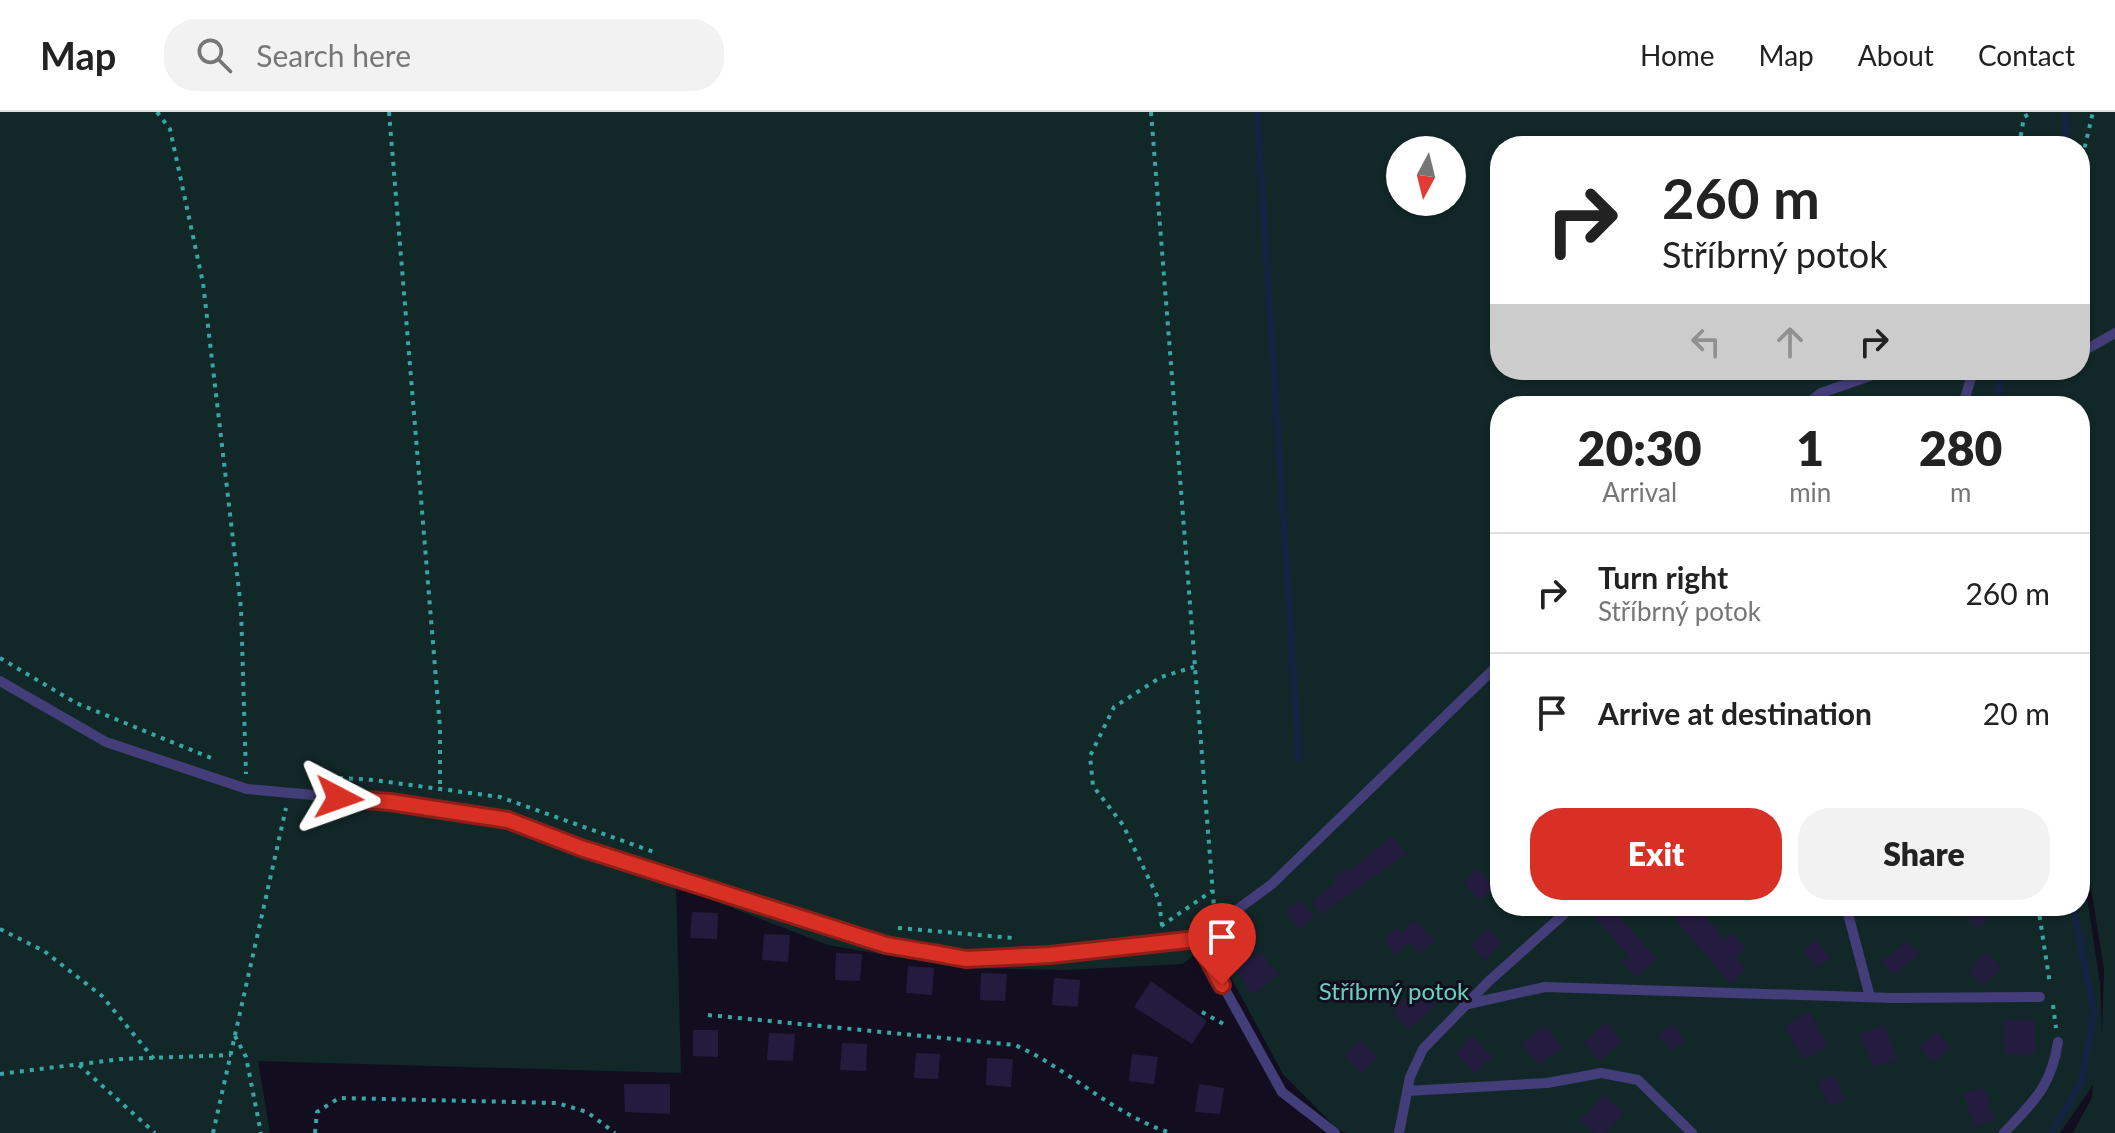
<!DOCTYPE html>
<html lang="en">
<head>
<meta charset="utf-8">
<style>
	:root { --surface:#fff; --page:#f2f2f2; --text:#222; --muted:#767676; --line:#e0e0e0; --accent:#d93025 }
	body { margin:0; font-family:Lato,sans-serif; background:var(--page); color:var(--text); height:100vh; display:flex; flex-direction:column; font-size:30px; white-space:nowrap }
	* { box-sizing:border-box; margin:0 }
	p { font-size:26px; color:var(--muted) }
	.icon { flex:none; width:44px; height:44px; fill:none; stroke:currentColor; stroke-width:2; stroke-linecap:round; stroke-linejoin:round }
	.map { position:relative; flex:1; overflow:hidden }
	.details { position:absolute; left:1490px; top:284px; width:600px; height:520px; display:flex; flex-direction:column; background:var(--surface); border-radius:32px; box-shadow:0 2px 6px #0004 }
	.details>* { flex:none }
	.hud { position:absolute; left:1490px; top:24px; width:600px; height:244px; border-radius:32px; box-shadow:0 2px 6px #0004; background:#fff; color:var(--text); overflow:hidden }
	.needle { width:52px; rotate:187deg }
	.buttons { position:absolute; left:1386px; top:24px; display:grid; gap:16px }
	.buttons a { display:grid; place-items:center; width:80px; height:80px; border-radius:50%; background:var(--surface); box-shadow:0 2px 6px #0004; font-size:40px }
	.pin { position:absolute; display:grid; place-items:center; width:68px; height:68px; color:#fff; margin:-82px -34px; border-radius:50% 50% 50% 0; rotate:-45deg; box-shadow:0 0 8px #0007 }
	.pin .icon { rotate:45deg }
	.me { position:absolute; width:88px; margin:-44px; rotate:94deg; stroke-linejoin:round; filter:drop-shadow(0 0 6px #0008) }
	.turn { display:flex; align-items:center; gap:28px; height:168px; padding:0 40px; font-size:36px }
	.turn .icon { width:104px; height:104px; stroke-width:2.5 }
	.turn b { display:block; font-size:56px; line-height:68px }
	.lanes { display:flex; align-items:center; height:76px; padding:0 40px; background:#0003; justify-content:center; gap:40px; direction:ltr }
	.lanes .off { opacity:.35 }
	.eta { display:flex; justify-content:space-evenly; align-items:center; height:136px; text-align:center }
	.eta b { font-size:48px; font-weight:800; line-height:56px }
	.button { display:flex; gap:16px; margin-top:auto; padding:16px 40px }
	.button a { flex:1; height:92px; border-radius:32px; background:var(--accent); color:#fff; font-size:32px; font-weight:800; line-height:92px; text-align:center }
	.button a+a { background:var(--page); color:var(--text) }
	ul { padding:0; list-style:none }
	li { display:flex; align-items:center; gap:24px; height:120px; padding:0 40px; border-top:2px solid var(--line) }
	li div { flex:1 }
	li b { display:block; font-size:30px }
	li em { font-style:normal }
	header { display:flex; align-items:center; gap:48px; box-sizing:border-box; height:112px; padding:0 40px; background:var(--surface); border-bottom:2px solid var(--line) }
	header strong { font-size:38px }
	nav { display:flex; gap:44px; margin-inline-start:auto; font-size:28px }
	.search { width:560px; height:72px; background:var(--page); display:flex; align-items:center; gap:20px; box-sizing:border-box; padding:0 28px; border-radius:32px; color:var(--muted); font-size:30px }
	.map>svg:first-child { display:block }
	.green { fill:#122828; fill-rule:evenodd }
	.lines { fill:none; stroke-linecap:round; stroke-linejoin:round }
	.stream { stroke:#132443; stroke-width:7 }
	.building { fill:#241c3e }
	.path { stroke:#39a6a4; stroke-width:4; stroke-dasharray:4 6; stroke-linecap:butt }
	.service { stroke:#433e79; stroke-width:10 }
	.route-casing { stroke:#8d1f18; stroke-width:20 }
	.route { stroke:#d93025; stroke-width:14 }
	.labels { text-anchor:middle; stroke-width:6; stroke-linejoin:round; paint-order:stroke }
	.park-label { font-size:24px; fill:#64d3bc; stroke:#120e1f }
</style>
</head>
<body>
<header>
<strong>Map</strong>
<div class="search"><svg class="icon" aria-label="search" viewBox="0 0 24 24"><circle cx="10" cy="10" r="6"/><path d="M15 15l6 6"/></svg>Search here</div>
<nav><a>Home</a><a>Map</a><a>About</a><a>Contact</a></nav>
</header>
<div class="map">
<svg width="2115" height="1021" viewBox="0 0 2115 1021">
	<rect width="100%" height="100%" fill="#120e1f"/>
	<!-- green -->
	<path class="green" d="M 0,0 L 2115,0 L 2115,1021 L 2073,1021 L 2092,985 L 2093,973 L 2060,1021 L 1347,1021 L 1337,1017 L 1283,962 L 1222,849 L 1220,835 L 1226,815 L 1183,852 L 1065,858 L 960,856 L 828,833 L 676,774 L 681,961 L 258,949 L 270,1021 L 0,1021 ZM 1500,34 L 2080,34 L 2080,258 L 1500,258 ZM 1400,38 L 1452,38 L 1452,90 L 1400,90 ZM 1500,294 L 2080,294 L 2080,660 L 2087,751 L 2104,857 L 2102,924 L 2100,871 L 2080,740 L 2080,794 L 1500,794 Z"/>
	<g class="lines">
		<!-- stream -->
		<path class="stream" d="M 1257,0 L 1299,647
			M 2065,0 L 2067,34
			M 1997,294 L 2002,258
			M 2051,1021 L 2082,969 L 2094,901 L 2073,794"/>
	</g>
	<!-- building -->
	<path class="building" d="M 1392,724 L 1406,742 L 1321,802 L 1312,790 L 1335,771 L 1332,766 L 1349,755 L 1351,758 Z
		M 1477,756 L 1494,776 L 1480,788 L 1463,770 Z
		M 1300,788 L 1314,805 L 1299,817 L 1285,799 Z
		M 1584,794 L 1635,794 L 1621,806 L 1657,847 L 1636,865 L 1622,850 L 1629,844 Z
		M 1683,794 L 1696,794 L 1725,827 L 1732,820 L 1746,836 L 1735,845 L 1746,858 L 1730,872 L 1679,812 L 1673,803 Z
		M 1958,794 L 2002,794 L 1976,816 Z
		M 692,800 L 718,801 L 717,827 L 690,826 Z
		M 1416,808 L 1435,829 L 1420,842 L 1408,830 L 1396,843 L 1383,828 L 1397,815 L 1401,821 Z
		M 1488,816 L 1502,831 L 1484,848 L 1470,833 Z
		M 764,822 L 790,823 L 788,850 L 762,848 Z
		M 1816,827 L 1831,846 L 1816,855 L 1803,838 Z
		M 1907,829 L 1918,843 L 1893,863 L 1882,850 Z
		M 1260,839 L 1278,863 L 1252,882 L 1235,857 Z
		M 1987,840 L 2002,857 L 1982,874 L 1970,860 L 1977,855 L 1974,851 Z
		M 836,841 L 862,842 L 860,869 L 835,868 Z
		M 908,854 L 934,856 L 932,883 L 906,881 Z
		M 981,861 L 1007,862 L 1005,889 L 980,888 Z
		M 1054,866 L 1080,868 L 1078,895 L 1052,893 Z
		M 1151,869 L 1207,909 L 1192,932 L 1134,895 Z
		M 1419,875 L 1435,893 L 1409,918 L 1392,899 Z
		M 1810,900 L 1828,934 L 1803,947 L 1785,914 Z
		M 2004,908 L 2035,908 L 2035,942 L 2004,942 Z
		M 1606,910 L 1622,929 L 1600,949 L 1584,930 Z
		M 1671,912 L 1685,928 L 1672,940 L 1658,924 Z
		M 1545,913 L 1562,935 L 1539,953 L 1522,932 Z
		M 1884,913 L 1898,947 L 1874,956 L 1860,922 Z
		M 693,918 L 718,918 L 718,945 L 693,944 Z
		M 1937,919 L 1950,935 L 1932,951 L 1919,935 Z
		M 769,921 L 795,922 L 793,949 L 767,948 Z
		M 1473,924 L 1492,945 L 1474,961 L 1455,941 Z
		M 1361,928 L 1377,946 L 1361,961 L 1344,943 Z
		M 842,931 L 867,932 L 866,959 L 840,958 Z
		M 916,941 L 940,942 L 938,967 L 914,966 Z
		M 1132,942 L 1158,945 L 1154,972 L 1129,969 Z
		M 987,946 L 1013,947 L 1011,975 L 986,973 Z
		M 1837,964 L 1844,989 L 1828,993 L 1818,969 Z
		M 624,972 L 670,972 L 670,1002 L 625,1000 Z
		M 1199,972 L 1224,976 L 1220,1002 L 1195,1000 Z
		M 1984,975 L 1995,1008 L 1975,1014 L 1963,982 Z
		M 1604,982 L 1624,1001 L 1605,1021 L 1595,1021 L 1580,1008 Z"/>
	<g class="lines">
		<!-- path -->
		<path class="path" d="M 157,0 L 170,17 L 203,171 L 241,496 L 246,662
			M 389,0 L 440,616 L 440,679
			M 1151,0 L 1214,795
			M 2019,34 L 2024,5 L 2032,0
			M 2080,55 L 2093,0
			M 0,546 L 76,591 L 211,646
			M 309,664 L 373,668 L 500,685 L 654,740
			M 2038,794 L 2050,872
			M 1161,814 L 1212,779
			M 1162,814 L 1159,788 L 1123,713 L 1093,674 L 1090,644 L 1114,595 L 1161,565 L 1194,555
			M 898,816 L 1013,826
			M 0,817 L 44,839 L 102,884 L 154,947
			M 2053,893 L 2056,916
			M 1202,900 L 1227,914
			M 708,903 L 1015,933 C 1071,958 1113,1003 1171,1021
			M 235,924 L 246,945 L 261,1021
			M 79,953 L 155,1021
			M 0,962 L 121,947 L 231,943
			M 213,1021 L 286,696
			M 315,1021 L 317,1000 L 339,986 L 557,991 L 587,1000 L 615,1021"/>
		<!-- service -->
		<path class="service" d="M 2080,241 L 2115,221
			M 1804,294 L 1821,281 L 1887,258
			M 1963,294 L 1973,258
			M 0,569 L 106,630 L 247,677 L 390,690 L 508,708 L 581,736 L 886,833 L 966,847 L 1050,843 L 1197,827 L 1272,772 L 1500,551
			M 1846,794 L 1870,885
			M 1197,827 L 1282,980 L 1335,1021
			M 1464,893 L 1545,875 L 1893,886 L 2040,885
			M 1407,979 L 1547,971 L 1601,961 L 1638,968 L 1692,1021
			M 1399,1021 L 1410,965 L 1423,937 L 1489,869 L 1573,794
			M 2004,1021 C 2034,989 2051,975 2058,930"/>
	</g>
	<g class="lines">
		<!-- route casing -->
		<g class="route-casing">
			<path id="route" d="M 339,686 L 390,690 L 508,708 L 581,736 L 886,833 L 939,842 L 966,847 L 1050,843 L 1197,827 L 1222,873"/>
		</g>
		<!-- route -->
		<use href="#route" class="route"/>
	</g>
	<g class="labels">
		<!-- park labels -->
		<g class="park-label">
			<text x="1394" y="888">Stříbrný potok</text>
		</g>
	</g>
</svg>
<div class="buttons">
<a><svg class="needle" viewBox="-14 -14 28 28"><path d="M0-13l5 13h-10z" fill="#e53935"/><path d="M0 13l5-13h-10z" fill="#767676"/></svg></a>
</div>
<div class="pin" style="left:1222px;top:873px;background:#d93025"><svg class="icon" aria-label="arrive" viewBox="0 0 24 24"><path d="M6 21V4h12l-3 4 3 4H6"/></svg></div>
<svg class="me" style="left:339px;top:686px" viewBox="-20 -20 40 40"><path d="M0-17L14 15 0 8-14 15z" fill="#d93025" stroke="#fff" stroke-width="4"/></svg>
<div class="hud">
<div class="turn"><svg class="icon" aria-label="right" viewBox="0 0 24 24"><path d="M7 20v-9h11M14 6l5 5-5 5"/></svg><div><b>260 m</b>Stříbrný potok</div></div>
<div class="lanes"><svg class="icon off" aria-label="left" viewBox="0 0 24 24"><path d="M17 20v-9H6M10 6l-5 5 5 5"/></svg><svg class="icon off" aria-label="ahead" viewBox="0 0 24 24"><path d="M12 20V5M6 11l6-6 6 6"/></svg><svg class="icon" aria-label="right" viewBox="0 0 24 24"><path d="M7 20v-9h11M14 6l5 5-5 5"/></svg></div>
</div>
<section class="details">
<div class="eta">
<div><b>20:30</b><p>Arrival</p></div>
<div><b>1</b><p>min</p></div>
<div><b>280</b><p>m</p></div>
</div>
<ul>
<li><svg class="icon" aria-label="right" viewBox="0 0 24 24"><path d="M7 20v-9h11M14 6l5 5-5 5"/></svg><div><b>Turn right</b><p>Stříbrný potok</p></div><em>260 m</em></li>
<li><svg class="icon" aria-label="arrive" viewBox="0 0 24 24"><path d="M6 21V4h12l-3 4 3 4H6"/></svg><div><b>Arrive at destination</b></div><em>20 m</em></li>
</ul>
<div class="button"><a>Exit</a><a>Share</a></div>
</section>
</div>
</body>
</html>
